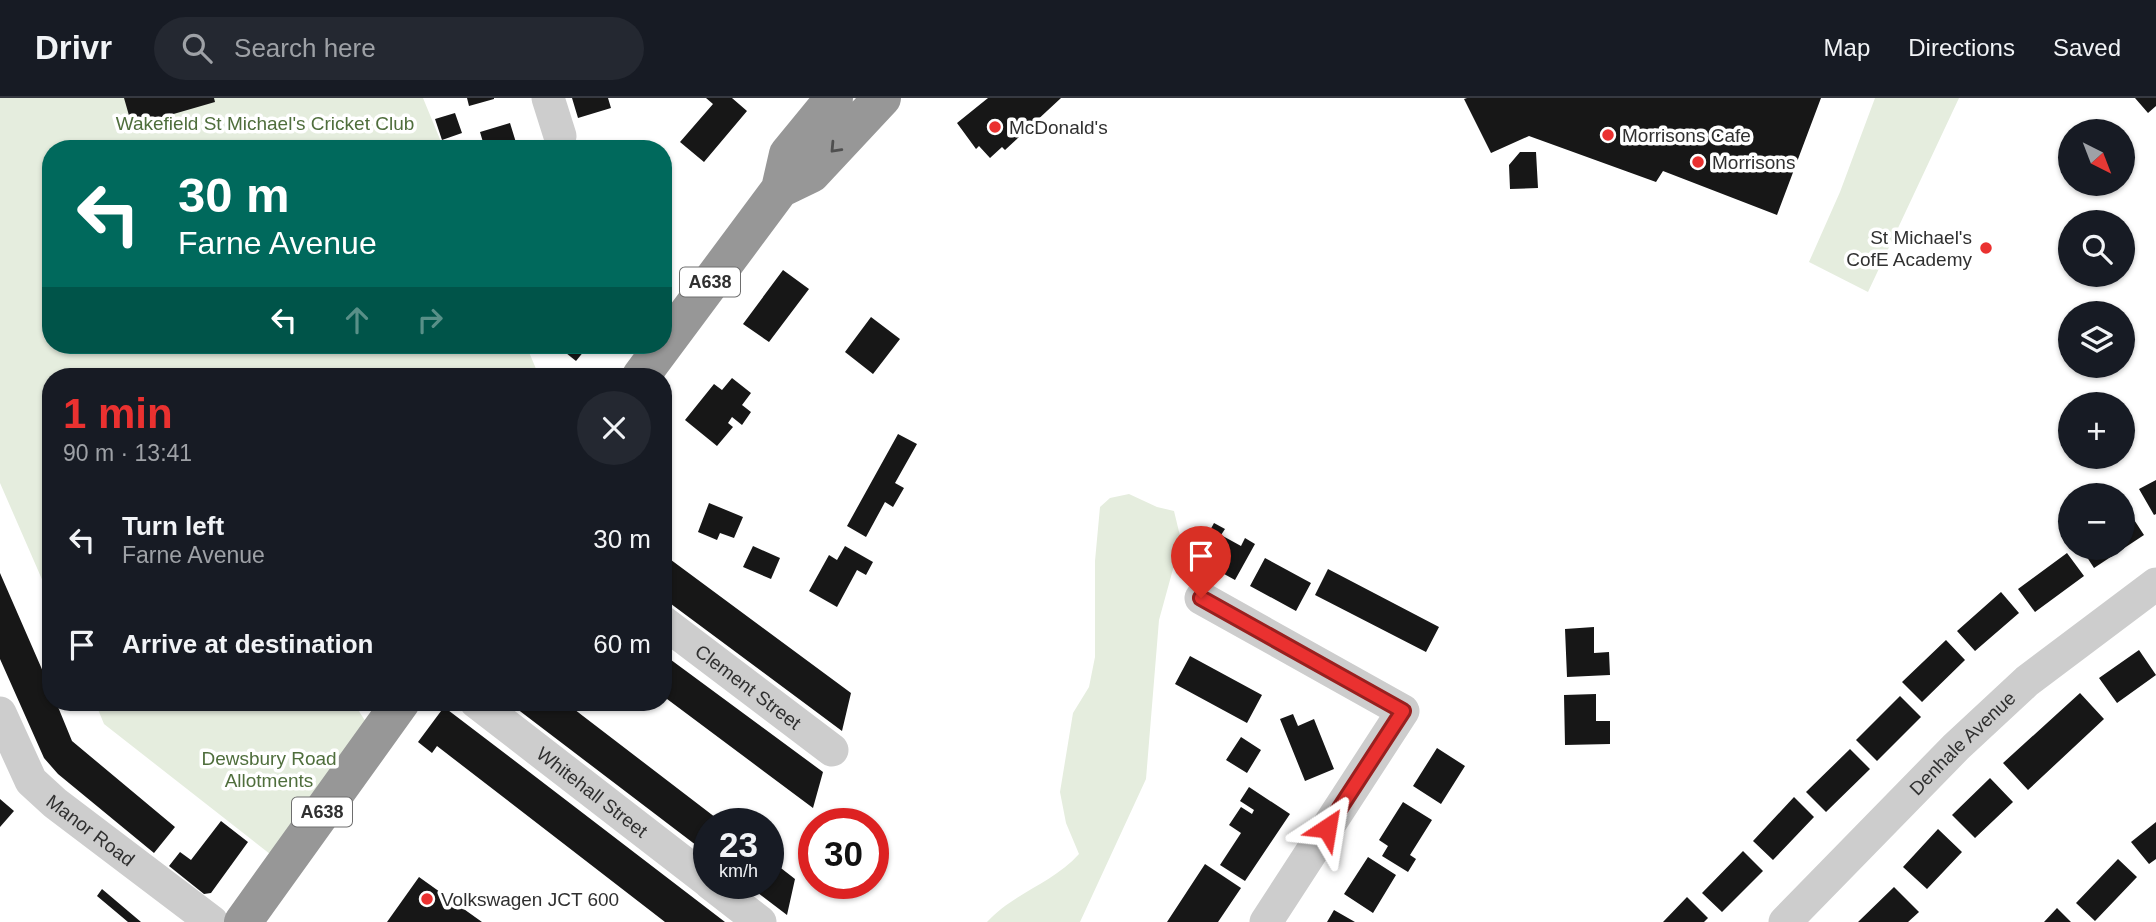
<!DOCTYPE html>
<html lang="en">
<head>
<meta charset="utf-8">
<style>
	:root { --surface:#171b24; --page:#242831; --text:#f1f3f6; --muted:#9ea1a6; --line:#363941; --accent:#ea3130 }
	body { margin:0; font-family:Arial,sans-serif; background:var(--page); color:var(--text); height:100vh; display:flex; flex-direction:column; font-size:26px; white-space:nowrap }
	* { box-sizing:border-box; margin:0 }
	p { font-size:23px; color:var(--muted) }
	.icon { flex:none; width:38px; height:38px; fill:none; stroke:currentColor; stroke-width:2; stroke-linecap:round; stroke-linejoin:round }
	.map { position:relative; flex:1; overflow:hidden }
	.drawer { position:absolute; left:42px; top:270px; width:630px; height:343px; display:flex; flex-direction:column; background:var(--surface); border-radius:28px; box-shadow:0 2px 5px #0004 }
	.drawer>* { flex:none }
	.banner { position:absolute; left:42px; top:42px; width:630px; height:214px; border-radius:28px; box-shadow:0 2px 5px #0004; background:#00695c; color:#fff; overflow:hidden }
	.needle { width:46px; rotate:138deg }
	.tools { position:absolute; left:2058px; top:21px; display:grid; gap:14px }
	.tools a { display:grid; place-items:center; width:77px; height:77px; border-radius:50%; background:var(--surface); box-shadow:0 2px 5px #0004; font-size:35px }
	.speed { position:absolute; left:693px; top:710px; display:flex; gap:14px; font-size:35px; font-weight:700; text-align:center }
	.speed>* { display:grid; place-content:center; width:91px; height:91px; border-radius:50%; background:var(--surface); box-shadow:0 2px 5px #0004; line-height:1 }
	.speed small { font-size:18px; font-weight:400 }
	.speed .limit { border:10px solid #d22; background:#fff; color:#111 }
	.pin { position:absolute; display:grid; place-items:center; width:60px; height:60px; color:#fff; margin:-72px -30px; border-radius:50% 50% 50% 0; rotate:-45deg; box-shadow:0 0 7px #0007 }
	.pin .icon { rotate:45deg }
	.me { position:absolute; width:77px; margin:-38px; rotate:33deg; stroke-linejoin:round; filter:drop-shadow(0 0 5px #0008) }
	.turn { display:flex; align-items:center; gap:24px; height:147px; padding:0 21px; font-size:32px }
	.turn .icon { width:91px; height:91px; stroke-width:2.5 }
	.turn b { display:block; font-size:49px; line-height:60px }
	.lanes { display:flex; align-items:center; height:66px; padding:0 21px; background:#0003; justify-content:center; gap:35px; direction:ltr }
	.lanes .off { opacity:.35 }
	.round { display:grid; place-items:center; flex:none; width:74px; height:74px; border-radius:37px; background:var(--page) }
	.headline { display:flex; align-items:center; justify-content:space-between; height:119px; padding:0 21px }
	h1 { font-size:42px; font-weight:600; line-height:52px; color:var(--accent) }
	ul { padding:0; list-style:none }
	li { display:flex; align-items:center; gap:21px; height:105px; padding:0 21px }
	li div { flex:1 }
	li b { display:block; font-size:26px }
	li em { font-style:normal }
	header { display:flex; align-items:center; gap:42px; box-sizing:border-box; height:98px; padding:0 35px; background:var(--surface); border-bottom:2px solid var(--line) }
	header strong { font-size:33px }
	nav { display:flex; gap:38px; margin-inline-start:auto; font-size:24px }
	.search { width:490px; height:63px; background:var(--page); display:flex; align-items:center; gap:18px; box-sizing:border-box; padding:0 24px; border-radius:38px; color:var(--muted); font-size:26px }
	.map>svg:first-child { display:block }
	.green { fill:#e5edde }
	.building { fill:#171717 }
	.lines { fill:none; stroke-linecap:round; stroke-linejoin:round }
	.minor { stroke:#cdcdcd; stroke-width:33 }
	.highway { stroke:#979797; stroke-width:38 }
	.oneway { stroke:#4f4f4f }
	.route-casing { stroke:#98201f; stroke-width:18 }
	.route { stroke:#ea3130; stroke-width:12 }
	.poi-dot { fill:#ea3130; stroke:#fff; stroke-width:2.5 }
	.labels { text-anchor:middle; stroke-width:7; stroke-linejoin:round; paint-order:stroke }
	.shield { fill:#fff; stroke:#6e6e6e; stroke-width:2 }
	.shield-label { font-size:18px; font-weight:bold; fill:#303030 }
	.park-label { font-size:19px; fill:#4f6e3c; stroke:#fff }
	.poi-label { font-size:19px; fill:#303030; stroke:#fff; text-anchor:start }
	.street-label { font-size:19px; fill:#303030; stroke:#fff }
</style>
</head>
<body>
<header>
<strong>Drivr</strong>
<div class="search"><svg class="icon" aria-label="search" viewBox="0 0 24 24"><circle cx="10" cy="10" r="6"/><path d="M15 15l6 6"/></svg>Search here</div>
<nav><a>Map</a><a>Directions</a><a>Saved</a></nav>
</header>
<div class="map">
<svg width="2156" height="824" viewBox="0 0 2156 824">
	<rect width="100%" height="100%" fill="#fff"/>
	<!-- green -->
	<path class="green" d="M 0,0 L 423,0 L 444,51 L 51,51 L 51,247 L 526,247 L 539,278 L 51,278 L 51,502 L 0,385 Z
		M 1875,0 L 1959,0 L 1868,194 L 1809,164 L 1840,94 Z
		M 1129,396 L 1157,409 L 1174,413 L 1181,442 L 1159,522 L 1146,681 L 1080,824 L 987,824 C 1013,795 1052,786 1079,756 L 1066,725 L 1060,694 L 1073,615 L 1089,589 L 1095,559 L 1095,463 L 1100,409 L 1110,400 Z
		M 95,604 L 353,604 L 375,638 L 284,767 L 104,626 Z"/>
	<!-- building -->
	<path class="building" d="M 124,0 L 214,0 L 215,4 L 132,28 Z
		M 467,0 L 494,0 L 494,1 L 469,8 Z
		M 572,0 L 608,0 L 611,10 L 578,20 Z
		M 706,0 L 732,0 L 747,13 L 704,64 L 680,44 L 713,6 Z
		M 988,0 L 1061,0 L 1005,52 L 1002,49 L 990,60 L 979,48 L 976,51 L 957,25 Z
		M 1467,0 L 1821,0 L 1777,117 L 1663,73 L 1656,84 L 1529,38 L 1491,55 L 1464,1 Z
		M 2135,0 L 2156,0 L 2156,8 L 2148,15 Z
		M 455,15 L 462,35 L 442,42 L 435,21 Z
		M 510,25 L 518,51 L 485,51 L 480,34 Z
		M 1520,54 L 1536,54 L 1538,90 L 1510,91 L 1509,67 Z
		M 783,172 L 809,191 L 769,244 L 743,226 Z
		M 871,219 L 900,241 L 873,276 L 845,254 Z
		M 556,247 L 589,247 L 576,263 Z
		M 732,280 L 751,295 L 742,307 L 751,314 L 742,327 L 732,319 L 728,325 L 733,329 L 717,348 L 685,322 L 714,286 L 722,292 Z
		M 898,336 L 917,346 L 895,385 L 904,390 L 893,409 L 885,404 L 866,439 L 847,428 Z
		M 2156,382 L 2156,416 L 2154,417 L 2139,391 Z
		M 709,405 L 743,419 L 734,440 L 720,435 L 717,442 L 698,434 Z
		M 2129,414 L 2144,437 L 2094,470 L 2081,450 L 2123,450 L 2123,418 Z
		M 1214,425 L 1225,431 L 1221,437 L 1241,448 L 1245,440 L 1255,446 L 1235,482 L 1195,460 Z
		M 753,448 L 780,460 L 771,481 L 743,469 Z
		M 845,448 L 873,464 L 866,477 L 857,472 L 837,509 L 809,493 L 829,457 L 837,462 Z
		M 2067,455 L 2084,478 L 2035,514 L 2018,491 Z
		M 663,456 L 851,595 L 842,633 L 663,500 Z
		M 1265,460 L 1311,485 L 1296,513 L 1250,488 Z
		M 1328,471 L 1439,529 L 1426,554 L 1315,497 Z
		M 0,475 L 51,592 L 51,604 L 56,604 L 72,643 L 175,729 L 154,755 L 58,676 L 44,660 L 0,561 Z
		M 2001,494 L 2019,515 L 1975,553 L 1957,533 Z
		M 1594,529 L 1594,555 L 1609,554 L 1610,577 L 1567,579 L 1565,531 Z
		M 1946,542 L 1965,562 L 1922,604 L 1902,584 Z
		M 2139,552 L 2156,577 L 2117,605 L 2099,580 Z
		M 663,556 L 823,674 L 813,710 L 663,598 Z
		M 1190,558 L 1262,597 L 1247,625 L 1175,586 Z
		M 2080,595 L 2104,621 L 2028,692 L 2003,665 Z
		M 1596,596 L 1596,623 L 1610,623 L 1610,646 L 1565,647 L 1564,597 Z
		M 1900,598 L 1921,619 L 1877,663 L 1856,642 Z
		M 508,604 L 565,604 L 583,618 L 724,726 L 709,726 L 709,757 Z
		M 444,609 L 511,660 L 725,824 L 665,824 L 437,648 L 432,655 L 418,644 Z
		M 1293,616 L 1298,628 L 1314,621 L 1334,671 L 1305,683 L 1280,621 Z
		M 1241,639 L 1261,652 L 1247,675 L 1226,662 Z
		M 1437,650 L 1465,668 L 1441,706 L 1413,688 Z
		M 1850,651 L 1870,671 L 1826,714 L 1806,694 Z
		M 1990,680 L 2013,704 L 1975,740 L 1952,717 Z
		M 1249,689 L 1290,716 L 1245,783 L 1220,767 L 1241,735 L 1229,727 L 1241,709 L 1252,716 L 1254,712 L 1240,703 Z
		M 1794,699 L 1814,719 L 1773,762 L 1753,743 Z
		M 0,701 L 14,713 L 0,729 Z
		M 1403,704 L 1432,722 L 1410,757 L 1416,761 L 1408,774 L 1382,758 L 1388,748 L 1379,742 Z
		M 221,723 L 248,744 L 211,795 L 204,796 L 169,768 L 180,754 L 191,762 Z
		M 2156,724 L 2156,761 L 2149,766 L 2131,744 Z
		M 1938,731 L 1962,754 L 1927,791 L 1903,769 Z
		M 1743,753 L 1763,773 L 1722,814 L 1702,795 Z
		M 1368,759 L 1396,777 L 1373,815 L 1344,796 Z
		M 768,760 L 795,781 L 787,817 L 746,786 L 768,786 Z
		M 2118,761 L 2137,779 L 2095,823 L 2076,805 Z
		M 1205,766 L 1241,790 L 1218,824 L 1167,824 Z
		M 419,779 L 482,824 L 387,824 Z
		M 1894,789 L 1919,814 L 1908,824 L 1858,824 Z
		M 102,791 L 141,824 L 128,824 L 97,798 Z
		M 1687,799 L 1708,820 L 1704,824 L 1663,824 Z
		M 2057,810 L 2071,824 L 2044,824 Z
		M 1334,812 L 1355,824 L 1327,824 Z"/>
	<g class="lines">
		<!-- minor -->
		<g class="minor">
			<path d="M 548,0 L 560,38"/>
			<path d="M 1201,500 L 1403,613 L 1266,824"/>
			<path id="s1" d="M 663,524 L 832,652"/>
			<path id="s2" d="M 476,604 L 709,784"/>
			<path id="s3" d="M 0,615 L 31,683 L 55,705 L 212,824"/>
			<path d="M 711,786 L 760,824"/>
			<path id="s4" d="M 1785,824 L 1956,649 L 2027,583 L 2156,486"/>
		</g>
		<!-- highway -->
		<path class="highway" d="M 780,91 L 811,76 L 882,0
			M 641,278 L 780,91 L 788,56 L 834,0
			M 243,824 L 401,604"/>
	</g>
	<!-- one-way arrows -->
	<defs><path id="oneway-chevron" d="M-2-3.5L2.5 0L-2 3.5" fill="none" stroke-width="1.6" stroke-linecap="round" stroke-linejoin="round" transform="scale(1.75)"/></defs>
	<use class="oneway" href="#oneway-chevron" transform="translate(835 50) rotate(133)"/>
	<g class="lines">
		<!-- route casing -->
		<g class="route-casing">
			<path id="route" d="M 1201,500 L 1403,613 L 1327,730"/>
		</g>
		<!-- route -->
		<use href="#route" class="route"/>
	</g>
	<!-- markers -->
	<g class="poi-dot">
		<circle cx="995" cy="29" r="7"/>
		<circle cx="1608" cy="37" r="7"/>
		<circle cx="1698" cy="64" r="7"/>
		<circle cx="1986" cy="150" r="7"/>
		<circle cx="427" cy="801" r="7"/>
	</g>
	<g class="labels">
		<!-- shield labels -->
		<g class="shield">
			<rect x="680" y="169.5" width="60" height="29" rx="5"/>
			<rect x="292" y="699.5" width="60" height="29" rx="5"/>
		</g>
		<g class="shield-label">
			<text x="710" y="190">A638</text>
			<text x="322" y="720">A638</text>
		</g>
		<!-- park labels -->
		<g class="park-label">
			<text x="265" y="32">Wakefield St Michael's Cricket Club</text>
			<text x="269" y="667">Dewsbury Road<tspan x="269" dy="22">Allotments</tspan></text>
		</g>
		<!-- poi labels -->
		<g class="poi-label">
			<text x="1009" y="36">McDonald's</text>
			<text x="1622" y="44">Morrisons Cafe</text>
			<text x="1712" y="71">Morrisons</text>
			<text x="1972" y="146" text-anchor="end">St Michael's<tspan x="1972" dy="22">CofE Academy</tspan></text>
			<text x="441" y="808">Volkswagen JCT 600</text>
		</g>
		<!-- street labels -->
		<g class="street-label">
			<text dy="7" stroke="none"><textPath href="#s1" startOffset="107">Clement Street</textPath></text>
			<text dy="7" stroke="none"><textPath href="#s4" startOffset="252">Denhale Avenue</textPath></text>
			<text dy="7" stroke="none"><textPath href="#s2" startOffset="147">Whitehall Street</textPath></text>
			<text dy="7" stroke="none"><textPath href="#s3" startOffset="152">Manor Road</textPath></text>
		</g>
	</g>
</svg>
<div class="tools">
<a><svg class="needle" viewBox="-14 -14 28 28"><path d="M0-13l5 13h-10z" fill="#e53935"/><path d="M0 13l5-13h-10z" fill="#9ea1a6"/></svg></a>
<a><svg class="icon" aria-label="search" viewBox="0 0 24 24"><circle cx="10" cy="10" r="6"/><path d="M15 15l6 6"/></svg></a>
<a><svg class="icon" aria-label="layers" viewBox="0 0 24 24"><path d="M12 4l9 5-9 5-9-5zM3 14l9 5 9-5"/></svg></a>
<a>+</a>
<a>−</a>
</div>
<div class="speed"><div>23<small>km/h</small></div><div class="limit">30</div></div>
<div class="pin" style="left:1201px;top:500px;background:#d93025"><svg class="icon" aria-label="arrive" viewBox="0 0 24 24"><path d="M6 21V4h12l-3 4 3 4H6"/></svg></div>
<svg class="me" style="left:1327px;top:730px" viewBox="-20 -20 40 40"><path d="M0-17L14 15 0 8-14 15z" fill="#ea3130" stroke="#fff" stroke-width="4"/></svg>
<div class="banner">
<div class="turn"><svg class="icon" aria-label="left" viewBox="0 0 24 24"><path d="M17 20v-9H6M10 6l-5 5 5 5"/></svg><div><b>30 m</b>Farne Avenue</div></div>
<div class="lanes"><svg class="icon" aria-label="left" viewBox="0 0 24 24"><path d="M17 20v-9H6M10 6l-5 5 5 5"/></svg><svg class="icon off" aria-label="ahead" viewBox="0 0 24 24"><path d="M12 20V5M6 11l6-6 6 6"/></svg><svg class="icon off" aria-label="right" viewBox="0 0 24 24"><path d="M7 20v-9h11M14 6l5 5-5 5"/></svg></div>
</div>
<section class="drawer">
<div class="headline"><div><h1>1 min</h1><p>90 m · 13:41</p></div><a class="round"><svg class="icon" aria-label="close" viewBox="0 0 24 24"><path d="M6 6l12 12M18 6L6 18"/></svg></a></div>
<ul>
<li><svg class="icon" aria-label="left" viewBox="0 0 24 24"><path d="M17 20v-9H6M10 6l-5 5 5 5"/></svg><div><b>Turn left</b><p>Farne Avenue</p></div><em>30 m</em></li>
<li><svg class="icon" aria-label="arrive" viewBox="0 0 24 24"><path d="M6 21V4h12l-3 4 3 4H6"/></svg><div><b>Arrive at destination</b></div><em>60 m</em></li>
</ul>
</section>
</div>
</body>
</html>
